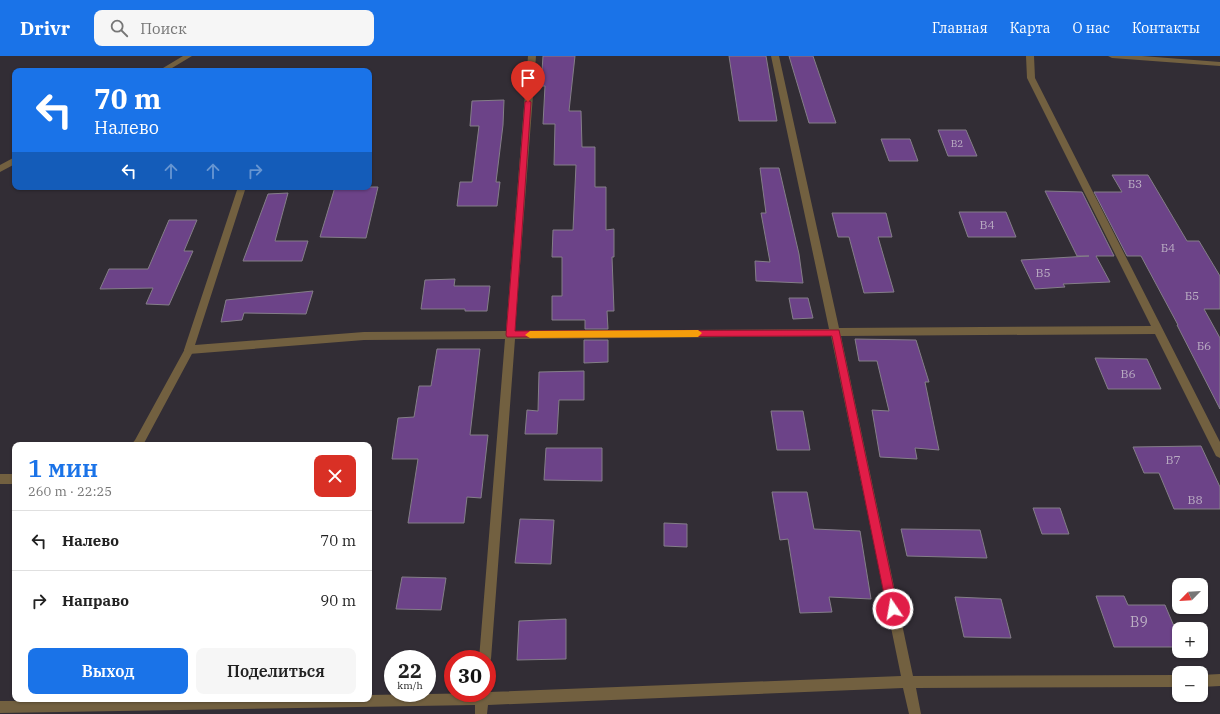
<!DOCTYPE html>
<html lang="ru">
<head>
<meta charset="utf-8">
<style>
	:root { --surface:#fff; --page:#f6f6f6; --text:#222; --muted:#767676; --line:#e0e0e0; --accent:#1a73e8 }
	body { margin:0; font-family:"IBM Plex Serif",serif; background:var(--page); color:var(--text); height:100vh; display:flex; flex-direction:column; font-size:15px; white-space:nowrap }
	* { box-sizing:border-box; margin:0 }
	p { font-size:13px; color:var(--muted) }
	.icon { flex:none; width:22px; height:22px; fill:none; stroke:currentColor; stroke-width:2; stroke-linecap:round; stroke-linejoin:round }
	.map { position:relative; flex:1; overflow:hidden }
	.side { position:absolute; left:12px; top:386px; width:360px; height:260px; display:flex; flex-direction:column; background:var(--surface); border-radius:8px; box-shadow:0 1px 3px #0004 }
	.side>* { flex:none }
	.hud { position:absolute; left:12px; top:12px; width:360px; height:122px; border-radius:8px; box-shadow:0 1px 3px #0004; background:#1a73e8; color:#fff; overflow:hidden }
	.needle { width:26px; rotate:246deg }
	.buttons { position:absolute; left:1172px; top:522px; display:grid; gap:8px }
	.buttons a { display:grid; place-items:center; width:36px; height:36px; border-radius:8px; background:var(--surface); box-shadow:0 1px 3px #0004; font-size:20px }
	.speed { position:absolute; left:384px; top:594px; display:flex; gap:8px; font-size:20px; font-weight:700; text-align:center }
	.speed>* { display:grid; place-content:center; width:52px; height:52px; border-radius:50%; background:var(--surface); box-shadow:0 1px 3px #0004; line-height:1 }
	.speed small { font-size:10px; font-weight:400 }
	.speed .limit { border:6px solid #d22; background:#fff; color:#111 }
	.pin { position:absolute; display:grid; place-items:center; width:34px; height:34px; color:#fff; margin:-41px -17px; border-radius:50% 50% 50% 0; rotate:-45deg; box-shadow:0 0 4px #0007 }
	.pin .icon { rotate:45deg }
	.me { position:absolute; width:44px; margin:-22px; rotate:348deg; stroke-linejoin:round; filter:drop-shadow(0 0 3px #0008) }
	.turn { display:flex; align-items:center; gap:14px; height:84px; padding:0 16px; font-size:18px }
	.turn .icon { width:52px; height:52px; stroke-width:2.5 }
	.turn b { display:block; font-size:28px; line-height:34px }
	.lanes { display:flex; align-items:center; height:38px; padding:0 16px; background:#0003; justify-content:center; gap:20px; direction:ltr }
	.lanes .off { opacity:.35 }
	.round { display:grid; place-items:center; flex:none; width:42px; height:42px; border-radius:8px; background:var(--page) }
	.head { display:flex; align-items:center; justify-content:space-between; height:68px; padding:0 16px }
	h1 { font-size:24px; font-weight:600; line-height:30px; color:var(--accent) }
	.action { display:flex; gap:8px; margin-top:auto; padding:8px 16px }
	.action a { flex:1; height:46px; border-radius:8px; background:var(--accent); color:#fff; font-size:16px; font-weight:600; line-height:46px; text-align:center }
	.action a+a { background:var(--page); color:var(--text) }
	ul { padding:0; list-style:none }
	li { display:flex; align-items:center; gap:12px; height:60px; padding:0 16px; border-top:1px solid var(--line) }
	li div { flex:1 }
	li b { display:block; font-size:15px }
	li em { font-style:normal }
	header { display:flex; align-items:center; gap:24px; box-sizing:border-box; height:56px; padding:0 20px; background:var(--accent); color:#fff }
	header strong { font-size:19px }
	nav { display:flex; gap:22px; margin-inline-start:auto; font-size:14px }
	.search { width:280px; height:36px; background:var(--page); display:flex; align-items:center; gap:10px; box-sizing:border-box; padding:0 14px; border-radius:8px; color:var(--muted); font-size:15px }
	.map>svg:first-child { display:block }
	.building { fill:#6c4388; stroke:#847e88 }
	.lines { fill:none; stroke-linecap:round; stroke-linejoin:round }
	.service { fill:#726040; fill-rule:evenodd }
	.minor { fill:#726040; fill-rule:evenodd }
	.route { fill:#e11d48; stroke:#92132f }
	.slow { fill:#f59e0b }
	.labels { text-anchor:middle; stroke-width:4; stroke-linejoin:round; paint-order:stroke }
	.far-number-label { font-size:10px; fill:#bbaec3 }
	.number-label { font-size:12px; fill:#bbaec3 }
	.near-number-label { font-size:14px; fill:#bbaec3 }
</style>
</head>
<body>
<header>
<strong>Drivr</strong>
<div class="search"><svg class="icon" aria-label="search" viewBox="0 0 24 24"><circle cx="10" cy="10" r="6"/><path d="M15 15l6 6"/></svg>Поиск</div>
<nav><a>Главная</a><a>Карта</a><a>О нас</a><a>Контакты</a></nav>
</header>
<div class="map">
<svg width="1220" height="658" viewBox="0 0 1220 658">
	<rect width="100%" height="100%" fill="#322d35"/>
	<!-- building -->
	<path class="building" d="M 543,0 L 575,0 L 569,55 L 581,55 L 582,91 L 595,91 L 595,131 L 606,131 L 606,174 L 614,173 L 614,201 L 612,201 L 614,255 L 607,255 L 608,273 L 585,273 L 585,264 L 552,264 L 552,240 L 562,240 L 562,201 L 552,201 L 553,174 L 573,174 L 576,109 L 554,109 L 555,68 L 543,68 L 545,30 L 541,30 Z
		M 729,0 L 766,0 L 777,65 L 739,65 Z
		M 789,0 L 813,0 L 836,67 L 809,67 Z
		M 504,44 L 503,69 L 496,126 L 500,126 L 497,150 L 457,150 L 460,126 L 472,126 L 479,70 L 470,70 L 472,45 Z
		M 938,74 L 966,74 L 977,100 L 948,100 Z
		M 881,83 L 910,83 L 918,105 L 889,105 Z
		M 760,112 L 779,112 L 799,198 L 803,227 L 756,225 L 755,205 L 770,206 L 761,157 L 766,157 Z
		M 1112,119 L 1148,119 L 1187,185 L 1199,185 L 1220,220 L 1220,253 L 1204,253 L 1220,282 L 1220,353 L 1177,269 L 1178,269 L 1141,200 L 1127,200 L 1094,136 L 1122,136 Z
		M 335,131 L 378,131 L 366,182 L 320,181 Z
		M 1045,135 L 1082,136 L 1114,200 L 1096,200 L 1110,226 L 1063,228 L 1065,231 L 1035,233 L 1021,204 L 1089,200 L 1077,200 Z
		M 288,137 L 275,185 L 308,185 L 302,205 L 243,205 L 268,138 Z
		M 959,156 L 1006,156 L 1016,181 L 968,181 Z
		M 832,157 L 886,157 L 892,181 L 878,181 L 894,236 L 864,237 L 849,181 L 838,181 Z
		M 169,164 L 197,164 L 184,195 L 193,195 L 169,249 L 146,248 L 153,232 L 100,233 L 109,213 L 148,213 Z
		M 455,223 L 454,230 L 490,230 L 487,255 L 465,255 L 465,253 L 421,253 L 425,224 Z
		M 313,235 L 306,258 L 244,257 L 242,264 L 221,266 L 226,244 Z
		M 789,242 L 808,242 L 813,262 L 793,263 Z
		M 855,283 L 916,284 L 929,326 L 925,326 L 939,394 L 915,392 L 917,403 L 880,401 L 872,354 L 889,355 L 877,305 L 859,305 Z
		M 584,284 L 608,284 L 608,306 L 584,307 Z
		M 437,293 L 480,293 L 470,379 L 488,379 L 481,442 L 467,441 L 464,467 L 408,467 L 418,403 L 392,403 L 398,362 L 414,361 L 419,330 L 431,330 Z
		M 1095,302 L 1147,303 L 1161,333 L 1108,333 Z
		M 584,315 L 584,344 L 559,344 L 557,378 L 525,378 L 527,354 L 538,355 L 539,316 Z
		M 771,355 L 803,355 L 810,394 L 777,394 Z
		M 1201,390 L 1220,431 L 1220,453 L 1174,453 L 1159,417 L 1144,417 L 1133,391 Z
		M 546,392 L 602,392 L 602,425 L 544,424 Z
		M 772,436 L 807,436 L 814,473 L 860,475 L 871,543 L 829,541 L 832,556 L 800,557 L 788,483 L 780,484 Z
		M 1033,452 L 1060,452 L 1069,478 L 1042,478 Z
		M 520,463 L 554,464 L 551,508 L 515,507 Z
		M 664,467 L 687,468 L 687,491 L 664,490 Z
		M 901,473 L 980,474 L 987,502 L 907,500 Z
		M 402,521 L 446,522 L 441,554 L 396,553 Z
		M 1096,540 L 1124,540 L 1128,549 L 1165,549 L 1179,582 L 1179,591 L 1114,591 Z
		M 955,541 L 1001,543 L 1011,582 L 964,581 Z
		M 566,563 L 566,603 L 517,604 L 519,565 Z"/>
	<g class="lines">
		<!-- service -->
		<path class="service" d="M 189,290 L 192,291 L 194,294 L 143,389 L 131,389 L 135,384 L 186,291 Z
			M 0,418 L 15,418 L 15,428 L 0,428 Z"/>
		<!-- minor -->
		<path class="minor" d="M 183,0 L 192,0 L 167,15 L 158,15 Z
			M 528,0 L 536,0 L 515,275 L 829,273 L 771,0 L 779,0 L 839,272 L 1151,270 L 1027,22 L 1026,0 L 1034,0 L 1035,22 L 1220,386 L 1220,402 L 1216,400 L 1155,278 L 841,280 L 913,620 L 1179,619 L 1179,631 L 916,632 L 921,658 L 909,658 L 903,632 L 488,649 L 487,658 L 475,658 L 475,649 L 0,657 L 0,645 L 369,643 L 369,639 L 487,637 L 487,632 L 489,636 L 901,620 L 831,280 L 515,283 L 491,603 L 489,607 L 487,608 L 487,603 L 479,603 L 505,283 L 364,284 L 189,298 L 186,297 L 184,294 L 238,131 L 246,131 L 195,289 L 364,276 L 506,275 Z
			M 1108,0 L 1142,0 L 1220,6 L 1220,10 L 1112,2 Z
			M 15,101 L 15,108 L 0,116 L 0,109 Z
			M 1220,618 L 1220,630 L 1201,631 L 1201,619 Z"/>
	</g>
	<!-- route -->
	<path class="route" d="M 528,44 L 531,46 L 515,275 L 839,274 L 898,553 L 897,557 L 893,559 L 889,557 L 887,553 L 832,280 L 507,281 L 506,279 L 525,46 Z"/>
	<!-- slow -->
	<path class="slow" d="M 698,274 L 702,277 L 698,281 L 530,282 L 525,279 L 530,275 Z"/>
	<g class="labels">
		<!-- far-number labels -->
		<g class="far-number-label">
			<text x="957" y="91">В2</text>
		</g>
		<!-- number labels -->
		<g class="number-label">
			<text x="1135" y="132">Б3</text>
			<text x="987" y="173">В4</text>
			<text x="1168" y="196">Б4</text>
			<text x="1043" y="221">В5</text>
			<text x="1192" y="244">Б5</text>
			<text x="1204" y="294">Б6</text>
			<text x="1128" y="322">В6</text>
			<text x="1173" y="408">В7</text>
			<text x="1195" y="448">В8</text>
		</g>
		<!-- near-number labels -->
		<g class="near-number-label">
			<text x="1139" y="571">В9</text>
		</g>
	</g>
</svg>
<div class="buttons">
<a><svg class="needle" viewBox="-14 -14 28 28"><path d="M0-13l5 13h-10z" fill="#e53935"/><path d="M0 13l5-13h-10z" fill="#767676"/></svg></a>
<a>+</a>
<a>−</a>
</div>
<div class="speed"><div>22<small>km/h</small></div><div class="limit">30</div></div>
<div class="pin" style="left:528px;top:46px;background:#d93025"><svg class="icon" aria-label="arrive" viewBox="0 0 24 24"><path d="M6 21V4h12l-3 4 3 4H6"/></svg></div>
<svg class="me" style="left:893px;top:553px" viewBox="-20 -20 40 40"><circle r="17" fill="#e11d48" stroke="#fff" stroke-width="3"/><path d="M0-11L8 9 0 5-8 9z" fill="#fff"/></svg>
<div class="hud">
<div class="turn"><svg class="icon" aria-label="left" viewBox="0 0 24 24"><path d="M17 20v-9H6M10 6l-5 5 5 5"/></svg><div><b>70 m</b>Налево</div></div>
<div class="lanes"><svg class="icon" aria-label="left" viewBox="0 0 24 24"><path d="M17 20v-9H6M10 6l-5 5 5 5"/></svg><svg class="icon off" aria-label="ahead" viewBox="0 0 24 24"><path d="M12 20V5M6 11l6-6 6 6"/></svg><svg class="icon off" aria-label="ahead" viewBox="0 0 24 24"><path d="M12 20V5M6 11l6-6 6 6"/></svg><svg class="icon off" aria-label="right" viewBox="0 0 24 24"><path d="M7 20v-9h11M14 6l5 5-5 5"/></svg></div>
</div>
<section class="side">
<div class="head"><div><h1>1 мин</h1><p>260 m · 22:25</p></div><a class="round" style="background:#d93025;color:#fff"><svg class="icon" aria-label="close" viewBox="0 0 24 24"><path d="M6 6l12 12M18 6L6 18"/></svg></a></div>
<ul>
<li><svg class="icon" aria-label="left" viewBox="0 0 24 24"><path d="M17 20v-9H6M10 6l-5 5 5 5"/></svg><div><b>Налево</b></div><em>70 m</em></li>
<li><svg class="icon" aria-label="right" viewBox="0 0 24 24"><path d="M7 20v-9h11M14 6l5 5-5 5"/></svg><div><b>Направо</b></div><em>90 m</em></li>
</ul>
<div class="action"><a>Выход</a><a>Поделиться</a></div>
</section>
</div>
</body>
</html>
